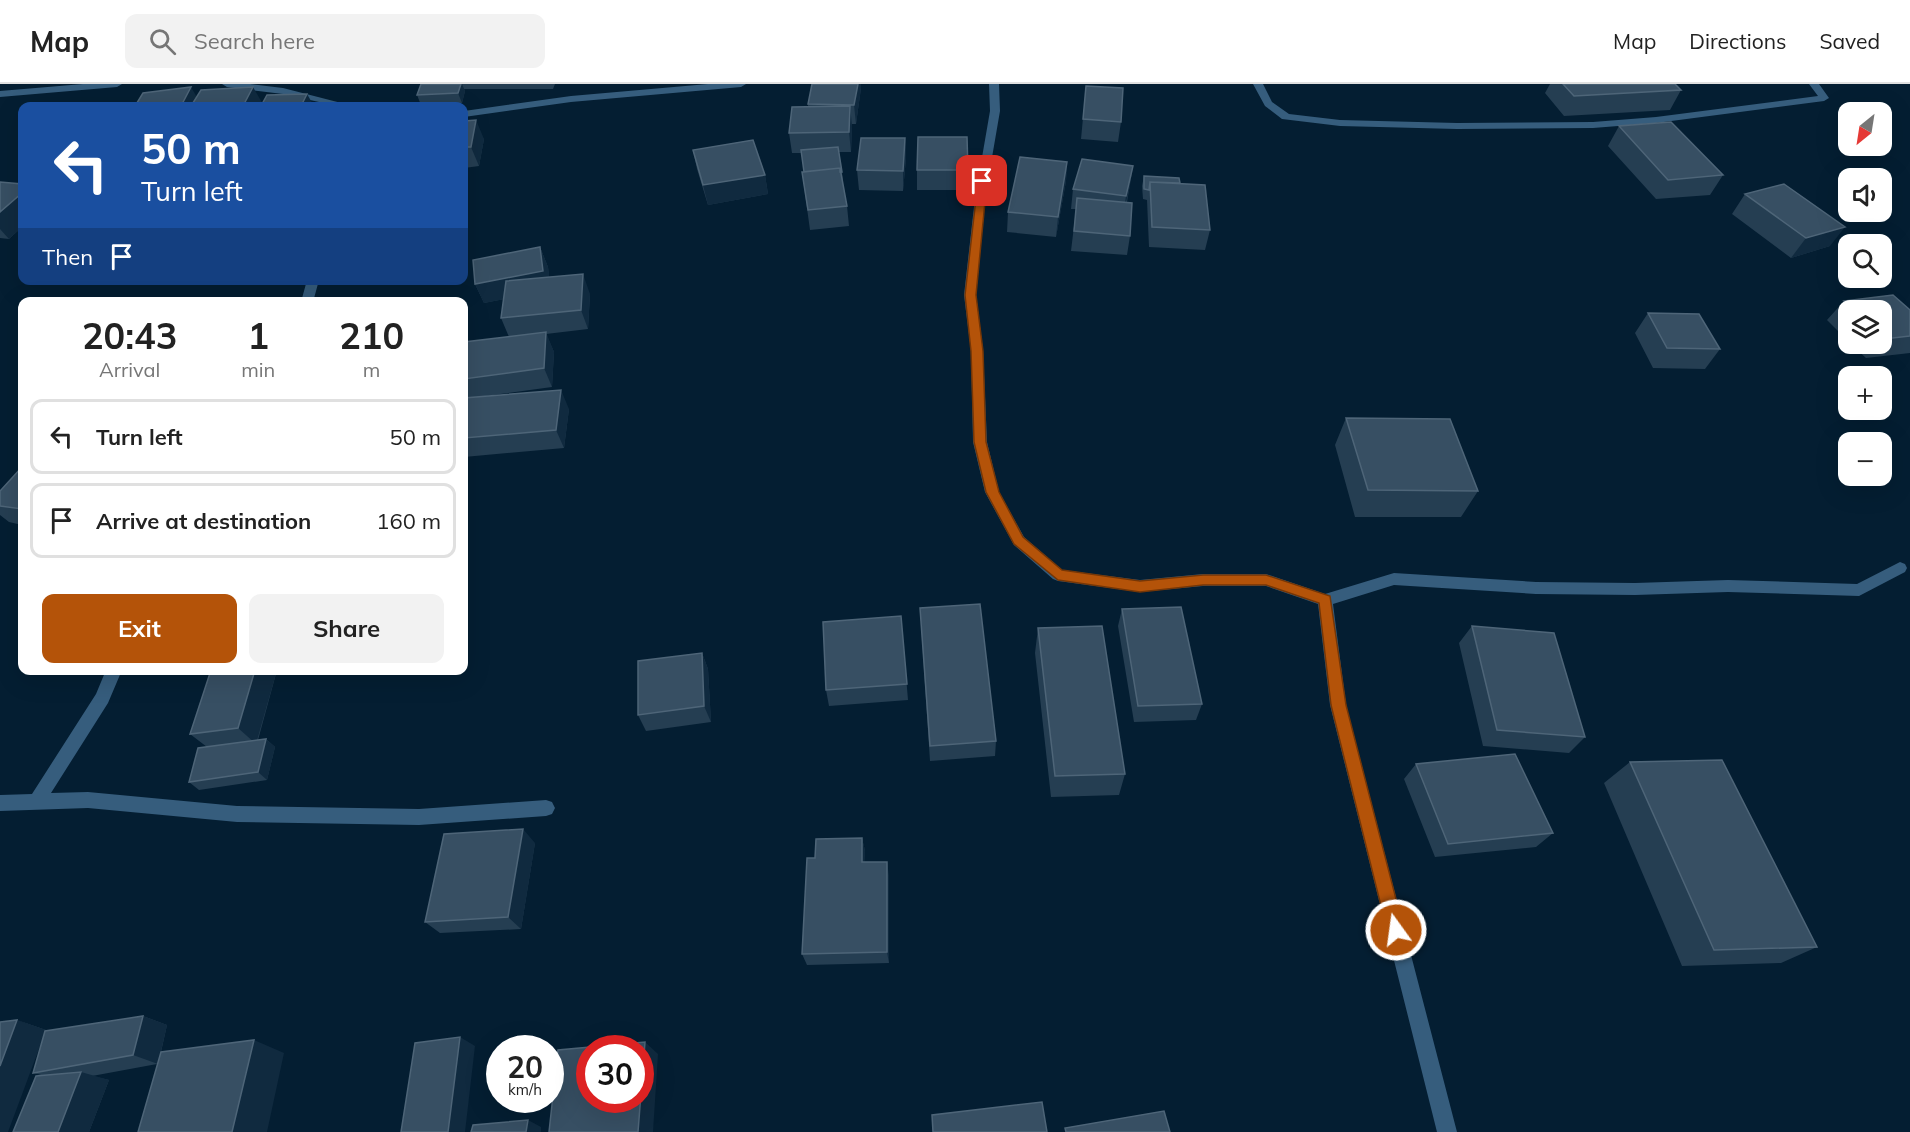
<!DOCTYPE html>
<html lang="en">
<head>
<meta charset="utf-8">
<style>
	:root { --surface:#fff; --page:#f2f2f2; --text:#222; --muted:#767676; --line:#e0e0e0; --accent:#b45309 }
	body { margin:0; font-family:Mulish,sans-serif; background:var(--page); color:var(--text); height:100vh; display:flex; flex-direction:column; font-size:22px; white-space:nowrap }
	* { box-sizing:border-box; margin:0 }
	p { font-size:20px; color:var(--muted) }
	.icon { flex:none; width:33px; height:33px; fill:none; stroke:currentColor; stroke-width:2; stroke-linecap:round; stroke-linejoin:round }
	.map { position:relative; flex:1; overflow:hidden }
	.sheet { position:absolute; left:18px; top:213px; width:450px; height:378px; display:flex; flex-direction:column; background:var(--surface); border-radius:12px; box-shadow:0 6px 24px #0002 }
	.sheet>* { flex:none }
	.banner { position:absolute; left:18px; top:18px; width:450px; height:183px; border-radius:12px; box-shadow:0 6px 24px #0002; background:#1a4fa0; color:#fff; overflow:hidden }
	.needle { width:39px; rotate:210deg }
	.buttons { position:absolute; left:1838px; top:18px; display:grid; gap:12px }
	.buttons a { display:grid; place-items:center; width:54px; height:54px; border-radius:12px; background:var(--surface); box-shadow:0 6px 24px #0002; font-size:30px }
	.speed { position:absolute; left:486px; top:951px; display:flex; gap:12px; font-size:30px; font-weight:700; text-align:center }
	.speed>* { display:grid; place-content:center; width:78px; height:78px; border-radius:50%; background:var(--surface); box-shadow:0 6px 24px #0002; line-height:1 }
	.speed small { font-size:15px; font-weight:400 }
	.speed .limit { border:9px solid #d22; background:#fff; color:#111 }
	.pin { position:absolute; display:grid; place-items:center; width:51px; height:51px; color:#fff; margin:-26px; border-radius:12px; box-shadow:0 3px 9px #0006 }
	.me { position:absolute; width:66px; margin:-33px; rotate:346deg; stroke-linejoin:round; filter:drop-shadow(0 0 4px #0008) }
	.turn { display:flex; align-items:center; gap:21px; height:126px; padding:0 24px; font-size:27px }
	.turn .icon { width:78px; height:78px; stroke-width:2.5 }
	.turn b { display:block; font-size:42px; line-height:51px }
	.then { display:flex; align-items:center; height:57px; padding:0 24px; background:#0003; gap:12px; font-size:22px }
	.eta { display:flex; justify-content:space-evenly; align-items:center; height:102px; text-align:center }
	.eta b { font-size:36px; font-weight:700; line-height:42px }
	.cta { display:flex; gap:12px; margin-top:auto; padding:12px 24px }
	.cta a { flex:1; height:69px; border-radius:12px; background:var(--accent); color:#fff; font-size:24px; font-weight:700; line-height:69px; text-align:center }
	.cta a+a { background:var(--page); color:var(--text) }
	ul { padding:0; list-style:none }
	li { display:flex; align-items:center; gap:18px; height:75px; margin:0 12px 9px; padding:0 12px; border:3px solid var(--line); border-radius:12px }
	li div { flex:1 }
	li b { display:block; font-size:22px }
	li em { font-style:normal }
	header { display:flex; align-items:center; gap:36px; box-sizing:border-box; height:84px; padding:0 30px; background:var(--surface); border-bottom:2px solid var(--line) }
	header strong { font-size:28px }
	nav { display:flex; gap:33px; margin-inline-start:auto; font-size:21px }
	.search { width:420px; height:54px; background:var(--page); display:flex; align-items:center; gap:15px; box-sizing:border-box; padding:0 21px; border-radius:12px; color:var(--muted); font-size:22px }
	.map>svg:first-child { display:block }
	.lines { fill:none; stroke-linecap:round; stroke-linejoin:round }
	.minor { fill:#365d7d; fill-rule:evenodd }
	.wall { fill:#253e52 }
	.shaded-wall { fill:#102a3f }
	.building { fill:#374f63; stroke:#4e6578; stroke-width:1.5; fill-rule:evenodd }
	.route { fill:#b45309; stroke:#753606; stroke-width:1.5 }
</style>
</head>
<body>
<header>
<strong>Map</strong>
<div class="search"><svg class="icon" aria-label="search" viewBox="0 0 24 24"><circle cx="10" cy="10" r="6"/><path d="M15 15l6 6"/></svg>Search here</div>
<nav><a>Map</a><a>Directions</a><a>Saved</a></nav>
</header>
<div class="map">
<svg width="1910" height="1048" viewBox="0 0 1910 1048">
	<rect width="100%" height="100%" fill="#041e32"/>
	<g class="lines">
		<!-- minor -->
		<path class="minor" d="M 83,0 L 122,0 L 117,3 L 0,13 L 0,7 Z
			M 222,0 L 250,0 L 283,4 L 353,22 L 337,22 L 283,10 L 227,3 Z
			M 708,0 L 746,0 L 741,3 L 571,18 L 464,33 L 464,27 L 571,12 Z
			M 989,0 L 999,0 L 1000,27 L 985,114 L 976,211 L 983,267 L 987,358 L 999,408 L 1024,453 L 1062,486 L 1140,496 L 1203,490 L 1266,490 L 1325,510 L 1394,489 L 1536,498 L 1635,499 L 1728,496 L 1857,500 L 1900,478 L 1905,480 L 1907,484 L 1905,488 L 1859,512 L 1728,508 L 1635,511 L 1536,510 L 1394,501 L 1333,520 L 1346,621 L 1457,1048 L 1437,1048 L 1330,621 L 1318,520 L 1266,502 L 1203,502 L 1140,508 L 1058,497 L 1053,495 L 1014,461 L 985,408 L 973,358 L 971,267 L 964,211 L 975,114 L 990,27 Z
			M 1253,0 L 1263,0 L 1272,18 L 1289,30 L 1340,36 L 1457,39 L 1593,38 L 1656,33 L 1818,12 L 1809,0 L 1819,0 L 1829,14 L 1824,17 L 1656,39 L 1593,44 L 1457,45 L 1340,42 L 1282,35 L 1265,22 Z
			M 307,196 L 319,196 L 313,218 L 301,218 Z
			M 106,586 L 122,586 L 108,619 L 51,709 L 88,708 L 237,722 L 419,725 L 546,716 L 552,718 L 555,724 L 552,730 L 546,732 L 419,741 L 237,738 L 88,724 L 0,727 L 0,711 L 32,710 L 96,610 Z"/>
	</g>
	<!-- wall -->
	<path class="wall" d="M 421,0 L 555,0 L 553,5 L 464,5 L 465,7 L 462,19 L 421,21 L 417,11 Z
		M 1550,0 L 1675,0 L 1681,6 L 1670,26 L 1564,32 L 1545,9 Z
		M 1086,2 L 1121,38 L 1118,58 L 1081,55 Z
		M 861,4 L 856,40 L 852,40 L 851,68 L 839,68 L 842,88 L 843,98 L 842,98 L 847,122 L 849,142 L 810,146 L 802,88 L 804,88 L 802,69 L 792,69 L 789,49 L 808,23 L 808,20 Z
		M 464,37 L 484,55 L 479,82 L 464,84 Z
		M 1619,42 L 1723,91 L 1710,111 L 1656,115 L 1608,62 Z
		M 905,54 L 906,74 L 903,107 L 859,106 L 857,86 Z
		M 693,66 L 765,91 L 768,110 L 708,121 L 697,85 Z
		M 1067,78 L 1066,97 L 1056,153 L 1007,148 L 1008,128 Z
		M 1133,82 L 1127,118 L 1130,152 L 1127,171 L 1071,167 L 1076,125 L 1071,125 L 1073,105 Z
		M 917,86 L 968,86 L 968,106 L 917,106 Z
		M 1144,92 L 1180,99 L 1210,146 L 1205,166 L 1149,163 L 1147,116 L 1143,115 L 1142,102 Z
		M 0,98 L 22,100 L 22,143 L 9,155 L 0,154 Z
		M 1745,110 L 1830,162 L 1791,174 L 1732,130 Z
		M 540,163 L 548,183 L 549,193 L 590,210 L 588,245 L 546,250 L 554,268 L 552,303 L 478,313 L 569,325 L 564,364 L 464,373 L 464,258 L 509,253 L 501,234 L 504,215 L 484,219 L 475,200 Z
		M 1844,217 L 1910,226 L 1910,269 L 1866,274 L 1851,260 L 1881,260 L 1881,226 L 1848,226 L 1848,257 L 1827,236 Z
		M 1648,229 L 1720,265 L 1705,285 L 1653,284 L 1635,249 Z
		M 1346,334 L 1478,407 L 1461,433 L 1355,433 L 1335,361 Z
		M 22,383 L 22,441 L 9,438 L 0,431 L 0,407 Z
		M 1122,525 L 1202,620 L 1196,636 L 1134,638 L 1118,542 Z
		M 901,532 L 908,616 L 829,622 L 826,606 Z
		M 921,541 L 996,657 L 995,672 L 930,677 Z
		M 1472,542 L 1585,653 L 1569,669 L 1483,662 L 1459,559 Z
		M 1038,544 L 1125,690 L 1119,711 L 1051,713 L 1035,569 Z
		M 702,569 L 708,585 L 711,638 L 646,647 L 638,631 Z
		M 277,586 L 258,656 L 266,655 L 275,663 L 267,696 L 199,706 L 189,698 L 207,663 L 190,650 Z
		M 1630,678 L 1817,863 L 1781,879 L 1682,882 L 1604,699 Z
		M 1416,680 L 1553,749 L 1536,763 L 1435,773 L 1404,695 Z
		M 862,754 L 865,767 L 864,778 L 889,791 L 889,879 L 807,881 L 802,870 L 815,774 Z
		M 535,759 L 521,845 L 440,849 L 425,838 Z
		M 143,932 L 167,941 L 161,968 L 284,969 L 157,980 L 92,992 L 109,996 L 89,1048 L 13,1048 L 41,991 L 33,989 L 45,947 L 17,936 L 46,946 L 45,947 Z"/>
	<!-- shaded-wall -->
	<path class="shaded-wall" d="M 461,0 L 462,0 L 465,7 L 462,19 L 458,9 Z
		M 858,0 L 861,0 L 861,4 L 856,40 L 854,21 Z
		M 191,3 L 202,22 L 181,22 Z
		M 253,3 L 264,22 L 243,22 Z
		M 307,10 L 314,22 L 301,22 Z
		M 850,22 L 852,42 L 851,68 L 849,48 Z
		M 476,36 L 484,55 L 479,82 L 471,63 Z
		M 905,54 L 906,74 L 903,107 L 903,87 Z
		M 1067,78 L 1066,97 L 1056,153 L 1058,133 Z
		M 1133,82 L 1130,101 L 1123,132 L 1126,112 Z
		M 765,91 L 768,110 L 708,121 L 703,101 Z
		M 22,109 L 22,143 L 9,155 L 0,145 L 0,128 Z
		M 1845,143 L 1830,162 L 1791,174 L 1806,154 Z
		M 540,163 L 548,183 L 551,206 L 484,219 L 475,200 Z
		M 583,190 L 590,210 L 588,245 L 581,226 Z
		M 546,248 L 554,268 L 552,303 L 544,284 Z
		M 561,306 L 569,325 L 564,364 L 556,346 Z
		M 702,569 L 708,585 L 711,638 L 704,622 Z
		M 255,586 L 277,586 L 256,660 L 238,644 Z
		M 266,655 L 275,663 L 267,696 L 258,688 Z
		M 523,745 L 535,759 L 521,845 L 508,833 Z
		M 862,754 L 865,767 L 864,791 L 862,778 Z
		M 887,778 L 889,791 L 889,879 L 887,868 Z
		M 143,932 L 167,941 L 158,980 L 133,971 Z
		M 17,936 L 46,946 L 8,1048 L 0,1048 L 0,982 Z
		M 460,953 L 475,962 L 465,1048 L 448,1048 Z
		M 254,956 L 284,969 L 267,1048 L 232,1048 Z
		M 645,958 L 658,970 L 653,1048 L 638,1048 Z
		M 81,988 L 109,996 L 89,1048 L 58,1048 Z
		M 528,1036 L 541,1043 L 541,1048 L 526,1048 Z"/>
	<!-- building -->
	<path class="building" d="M 421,0 L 461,0 L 458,9 L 417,11 Z
		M 812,0 L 858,0 L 854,21 L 808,20 Z
		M 1563,0 L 1675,0 L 1681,6 L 1574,12 Z
		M 1086,2 L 1123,4 L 1121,38 L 1083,35 Z
		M 191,3 L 181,22 L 135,22 L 143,9 Z
		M 253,3 L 243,22 L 191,22 L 201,6 Z
		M 307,10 L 301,22 L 261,22 L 267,11 Z
		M 850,22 L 849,48 L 789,49 L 792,23 Z
		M 476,36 L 471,63 L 464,63 L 464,37 Z
		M 1671,38 L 1723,91 L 1668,96 L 1619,42 Z
		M 918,53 L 967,53 L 968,86 L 917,86 Z
		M 861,54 L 905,54 L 903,87 L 857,86 Z
		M 753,56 L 765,91 L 703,101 L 693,66 Z
		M 838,63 L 842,88 L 840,88 L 840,84 L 804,88 L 801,66 Z
		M 1020,73 L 1067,78 L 1058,133 L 1008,128 Z
		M 1082,75 L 1133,82 L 1126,112 L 1073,105 Z
		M 840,84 L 847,122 L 808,126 L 802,88 Z
		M 1144,92 L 1179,94 L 1180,99 L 1150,98 L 1149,106 L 1144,105 Z
		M 0,98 L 22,100 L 22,109 L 0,128 Z
		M 1150,98 L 1205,101 L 1210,146 L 1152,143 Z
		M 1784,100 L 1845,143 L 1806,154 L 1745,110 Z
		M 1077,114 L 1132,119 L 1130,152 L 1074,147 Z
		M 540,163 L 543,187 L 475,200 L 473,176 Z
		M 583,190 L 581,226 L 501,234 L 506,197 Z
		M 1893,211 L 1910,226 L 1910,252 L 1884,255 L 1881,252 L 1881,226 L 1855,226 L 1844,217 Z
		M 1648,229 L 1699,230 L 1720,265 L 1667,264 Z
		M 546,248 L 544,284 L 464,295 L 464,258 Z
		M 561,306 L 556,346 L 464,354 L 464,314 Z
		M 1346,334 L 1450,335 L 1478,407 L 1368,406 Z
		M 22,383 L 22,425 L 0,422 L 0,407 Z
		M 980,520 L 996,657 L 930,662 L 920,524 Z
		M 1181,523 L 1202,620 L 1138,622 L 1122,525 Z
		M 901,532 L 907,600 L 826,606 L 823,538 Z
		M 1102,542 L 1125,690 L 1055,692 L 1038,544 Z
		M 1472,542 L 1554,549 L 1585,653 L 1497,646 Z
		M 702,569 L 704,622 L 638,631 L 638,577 Z
		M 211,586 L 255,586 L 238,644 L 190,650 Z
		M 266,655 L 258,688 L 189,698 L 198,664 Z
		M 1515,670 L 1553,749 L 1448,760 L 1416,680 Z
		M 1722,676 L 1817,863 L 1714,866 L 1630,678 Z
		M 523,745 L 508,833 L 425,838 L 444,750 Z
		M 862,754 L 862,778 L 887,778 L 887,868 L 802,870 L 807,774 L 815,774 L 816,755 Z
		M 143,932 L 133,971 L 33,989 L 45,947 Z
		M 17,936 L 0,982 L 0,938 Z
		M 460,953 L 448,1048 L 401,1048 L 415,959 Z
		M 254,956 L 232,1048 L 138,1048 L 161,968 Z
		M 645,958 L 638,1048 L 549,1048 L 558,966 ZM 590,964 L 640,964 L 640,1016 L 590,1016 Z
		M 81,988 L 58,1048 L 13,1048 L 36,992 Z
		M 1042,1018 L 1047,1048 L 933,1048 L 932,1031 Z
		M 1164,1027 L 1170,1048 L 1066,1048 L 1065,1044 Z
		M 528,1036 L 526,1048 L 471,1048 L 473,1041 Z"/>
	<!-- route -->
	<path class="route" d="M 982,94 L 987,97 L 976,211 L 983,267 L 986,358 L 999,408 L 1023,453 L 1062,486 L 1140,497 L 1203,491 L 1266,491 L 1330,512 L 1346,621 L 1404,846 L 1402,852 L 1396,855 L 1390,852 L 1387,846 L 1331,621 L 1319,519 L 1266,501 L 1203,501 L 1140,508 L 1058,496 L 1014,460 L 986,408 L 974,358 L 971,267 L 965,211 L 978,97 Z"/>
</svg>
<div class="buttons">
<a><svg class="needle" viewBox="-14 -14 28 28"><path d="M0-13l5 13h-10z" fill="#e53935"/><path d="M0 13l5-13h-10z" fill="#767676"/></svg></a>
<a><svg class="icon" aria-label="sound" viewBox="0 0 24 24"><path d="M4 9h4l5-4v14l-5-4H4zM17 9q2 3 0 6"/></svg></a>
<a><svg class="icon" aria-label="search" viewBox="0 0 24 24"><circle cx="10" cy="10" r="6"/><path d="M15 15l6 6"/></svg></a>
<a><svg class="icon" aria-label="layers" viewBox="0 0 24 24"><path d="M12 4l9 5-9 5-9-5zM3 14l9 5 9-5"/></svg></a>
<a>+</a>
<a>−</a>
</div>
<div class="speed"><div>20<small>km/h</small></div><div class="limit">30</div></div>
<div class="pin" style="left:982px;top:97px;background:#d93025"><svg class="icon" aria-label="arrive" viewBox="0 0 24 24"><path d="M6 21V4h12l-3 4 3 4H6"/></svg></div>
<svg class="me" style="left:1396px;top:846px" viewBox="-20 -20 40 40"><circle r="17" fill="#b45309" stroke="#fff" stroke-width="3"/><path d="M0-11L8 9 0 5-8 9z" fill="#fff"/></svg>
<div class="banner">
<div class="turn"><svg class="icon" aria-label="left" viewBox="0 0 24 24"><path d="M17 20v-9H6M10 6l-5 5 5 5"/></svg><div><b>50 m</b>Turn left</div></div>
<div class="then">Then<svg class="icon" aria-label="arrive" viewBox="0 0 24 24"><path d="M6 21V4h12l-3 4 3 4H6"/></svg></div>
</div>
<section class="sheet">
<div class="eta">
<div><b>20:43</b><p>Arrival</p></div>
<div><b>1</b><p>min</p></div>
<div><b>210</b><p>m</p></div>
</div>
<ul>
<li><svg class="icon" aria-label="left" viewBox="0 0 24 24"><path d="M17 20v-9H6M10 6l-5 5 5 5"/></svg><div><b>Turn left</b></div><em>50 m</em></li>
<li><svg class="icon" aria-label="arrive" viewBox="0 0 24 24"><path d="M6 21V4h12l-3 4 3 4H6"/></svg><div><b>Arrive at destination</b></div><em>160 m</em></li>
</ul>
<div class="cta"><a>Exit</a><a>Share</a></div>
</section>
</div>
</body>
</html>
